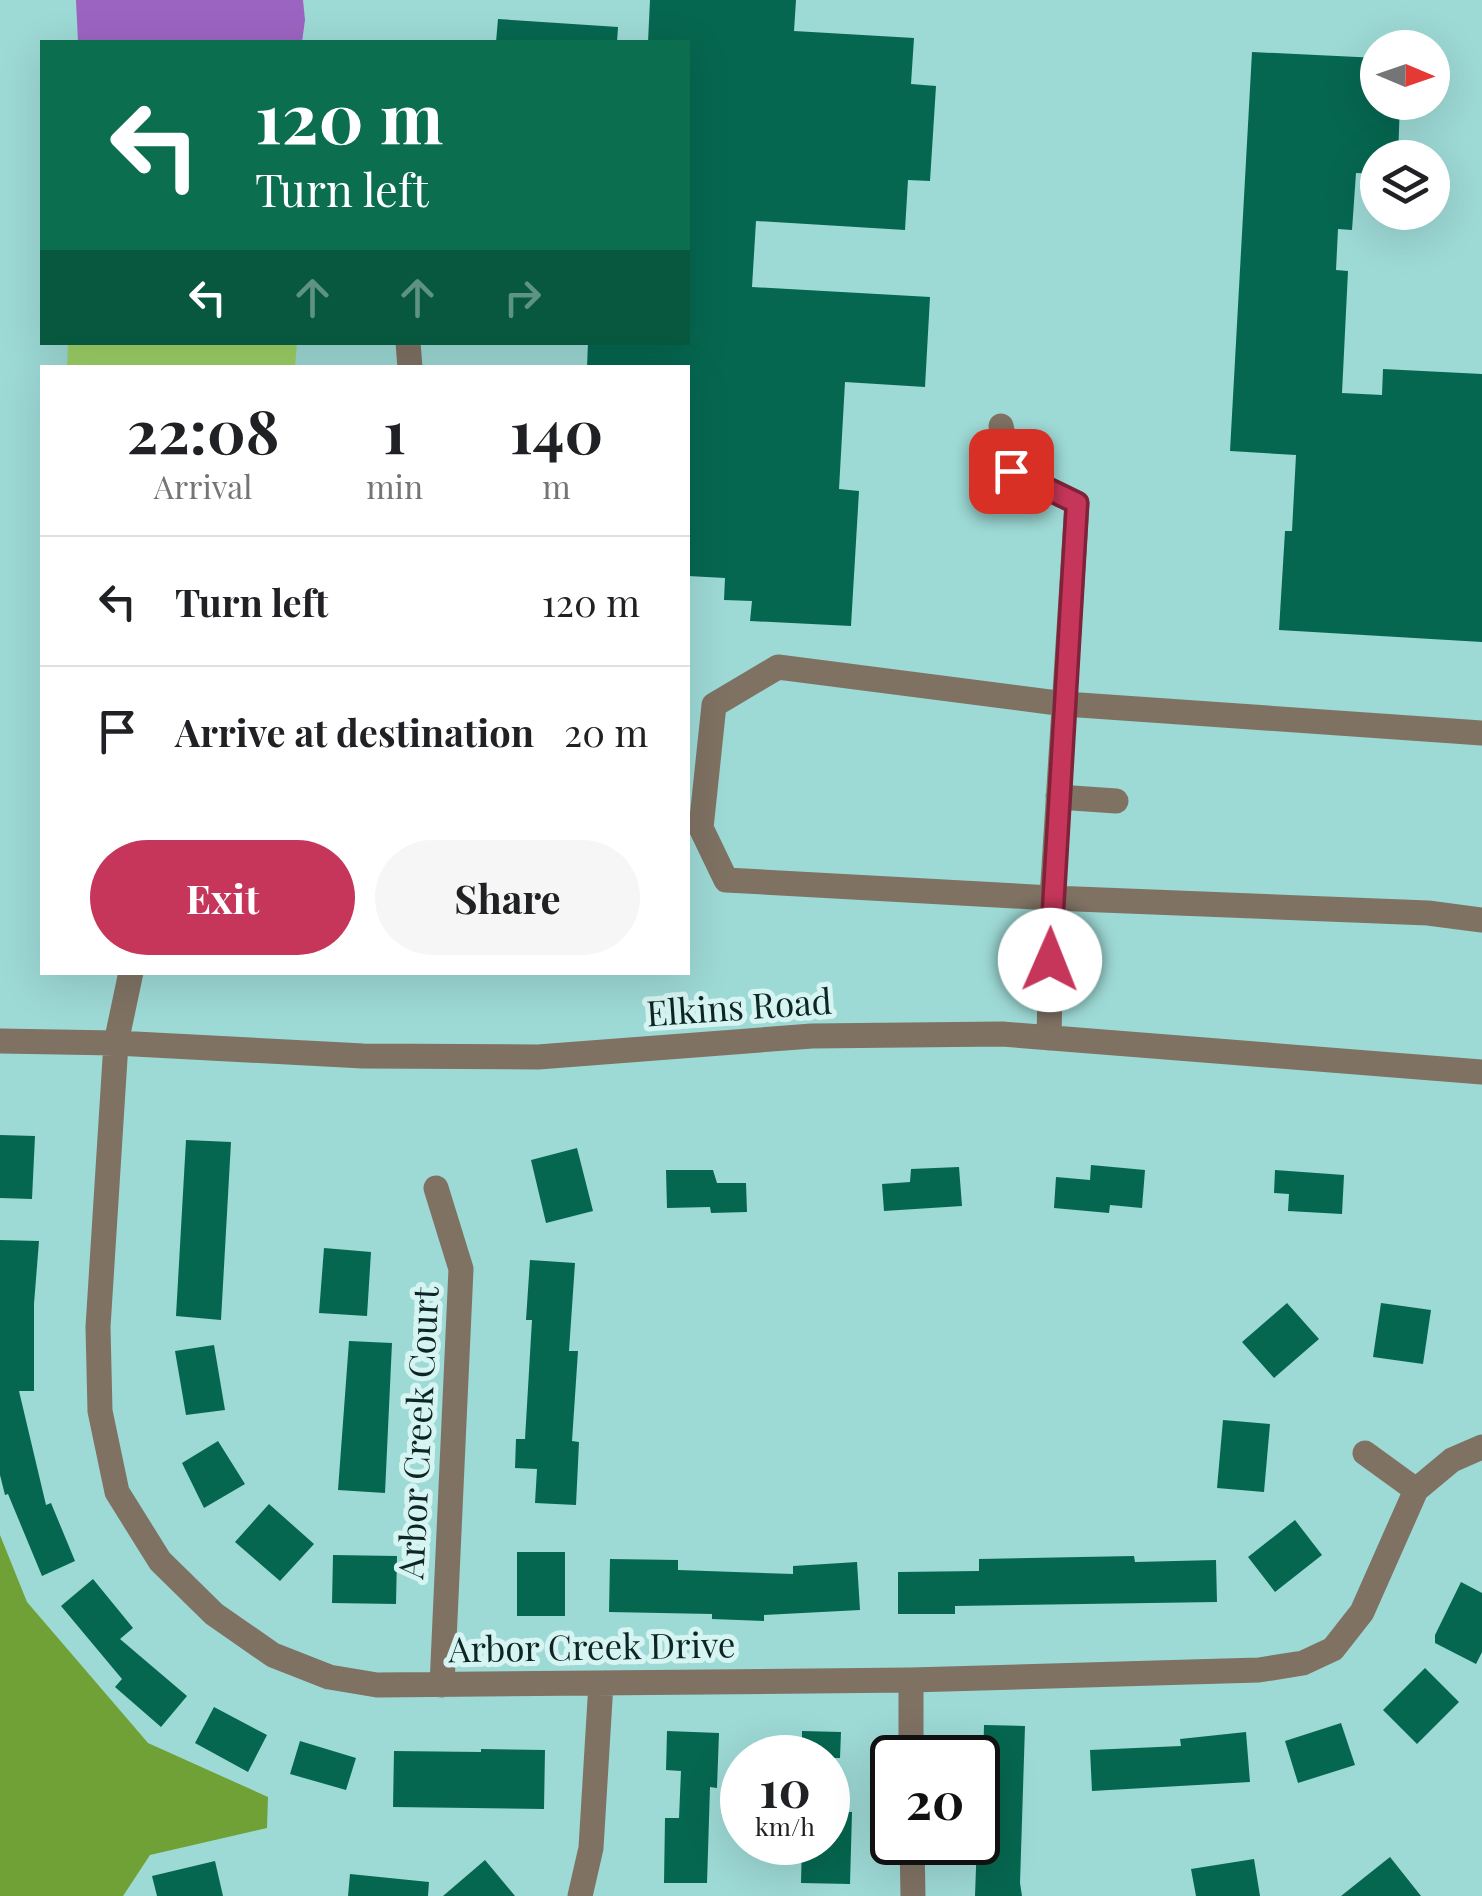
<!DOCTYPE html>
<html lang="en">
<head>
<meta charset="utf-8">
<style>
	:root { --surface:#fff; --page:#f6f6f6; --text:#202124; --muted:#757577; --line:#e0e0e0; --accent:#c5365a }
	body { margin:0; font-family:"Playfair Display",serif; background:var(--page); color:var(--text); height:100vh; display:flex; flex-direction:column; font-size:38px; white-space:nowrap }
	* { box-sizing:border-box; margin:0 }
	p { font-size:32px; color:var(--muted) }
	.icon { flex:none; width:55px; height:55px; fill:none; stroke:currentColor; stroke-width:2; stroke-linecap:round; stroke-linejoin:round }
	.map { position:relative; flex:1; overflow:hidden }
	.sheet { position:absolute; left:40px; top:365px; width:650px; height:610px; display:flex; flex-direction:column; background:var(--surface); border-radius:0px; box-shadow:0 10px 40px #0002 }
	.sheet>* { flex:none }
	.hud { position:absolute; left:40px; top:40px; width:650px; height:305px; border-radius:0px; box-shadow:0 10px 40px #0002; background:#0b6e4f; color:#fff; overflow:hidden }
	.needle { width:65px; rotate:92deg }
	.buttons { position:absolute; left:1360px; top:30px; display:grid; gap:20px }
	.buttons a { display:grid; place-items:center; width:90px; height:90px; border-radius:50%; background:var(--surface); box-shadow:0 10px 40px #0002; font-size:50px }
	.speed { position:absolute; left:720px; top:1735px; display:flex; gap:20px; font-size:50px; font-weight:700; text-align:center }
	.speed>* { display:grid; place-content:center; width:130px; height:130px; border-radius:50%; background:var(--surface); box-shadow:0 10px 40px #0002; line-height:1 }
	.speed small { font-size:25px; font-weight:400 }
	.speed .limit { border:5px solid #111; border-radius:15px; background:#fff; color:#111 }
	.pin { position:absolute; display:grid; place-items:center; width:85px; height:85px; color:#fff; margin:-42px; border-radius:20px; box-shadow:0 5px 15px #0006 }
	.me { position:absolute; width:110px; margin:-55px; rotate:1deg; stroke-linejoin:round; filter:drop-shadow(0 0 8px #0008) }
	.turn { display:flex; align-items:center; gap:35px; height:210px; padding:0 50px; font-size:45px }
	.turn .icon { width:130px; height:130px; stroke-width:2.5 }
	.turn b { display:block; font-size:70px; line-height:85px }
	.lanes { display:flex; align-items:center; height:95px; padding:0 50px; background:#0003; justify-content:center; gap:50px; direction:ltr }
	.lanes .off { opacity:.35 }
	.eta { display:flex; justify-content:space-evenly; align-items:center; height:170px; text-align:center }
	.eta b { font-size:60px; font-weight:700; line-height:70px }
	.cta { display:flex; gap:20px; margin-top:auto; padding:20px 50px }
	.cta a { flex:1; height:115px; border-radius:60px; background:var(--accent); color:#fff; font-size:40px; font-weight:700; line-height:115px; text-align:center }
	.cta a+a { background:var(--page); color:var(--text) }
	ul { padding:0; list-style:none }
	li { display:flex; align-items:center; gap:30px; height:130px; padding:0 50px; border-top:2px solid var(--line) }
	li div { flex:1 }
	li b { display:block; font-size:38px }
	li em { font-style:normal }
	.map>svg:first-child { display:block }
	.green { fill:#9cd066 }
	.forest { fill:#70a136 }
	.water { fill:#9c64c1 }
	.building { fill:#066750 }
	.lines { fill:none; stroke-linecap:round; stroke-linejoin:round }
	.minor { stroke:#7f7263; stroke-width:25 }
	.route-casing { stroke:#80233a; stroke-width:25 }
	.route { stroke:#c5365a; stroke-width:18 }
	.labels { text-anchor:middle; stroke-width:10; stroke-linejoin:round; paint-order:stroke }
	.street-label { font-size:35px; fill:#0d2524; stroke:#d6f4f1 }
</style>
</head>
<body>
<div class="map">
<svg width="1482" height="1896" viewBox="0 0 1482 1896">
	<rect width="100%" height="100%" fill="#9dd9d5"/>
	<!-- green -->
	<path class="green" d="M 68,343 L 68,342 L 297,343 L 295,367 L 67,367 Z"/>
	<!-- forest -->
	<path class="forest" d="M 0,1535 L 27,1602 L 148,1743 L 268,1797 L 267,1828 L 150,1855 L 123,1896 L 0,1896 Z"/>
	<!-- water -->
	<path class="water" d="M 76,0 L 303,0 L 305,20 L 302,42 L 78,42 Z"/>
	<!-- building -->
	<path class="building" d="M 650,0 L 796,0 L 794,31 L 914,38 L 911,84 L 936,86 L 930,181 L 908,180 L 905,230 L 756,221 L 752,287 L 930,297 L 925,387 L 845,382 L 839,489 L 859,491 L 851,626 L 750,621 L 752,601 L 724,600 L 725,578 L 688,576 L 688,368 L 587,368 L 588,342 L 688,342 L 688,42 L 648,42 Z
		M 498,19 L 618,27 L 617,42 L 496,42 Z
		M 1252,52 L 1378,58 L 1378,102 L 1400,102 L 1398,158 L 1378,158 L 1378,174 L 1356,173 L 1352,230 L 1338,229 L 1336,270 L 1348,271 L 1342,393 L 1382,395 L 1383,369 L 1482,374 L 1482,642 L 1279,630 L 1285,531 L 1292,531 L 1296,455 L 1230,451 Z
		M 0,1135 L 35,1136 L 32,1199 L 0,1198 Z
		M 186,1140 L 231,1142 L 221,1320 L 176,1316 Z
		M 577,1148 L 593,1211 L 546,1223 L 531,1160 Z
		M 1091,1165 L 1145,1170 L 1142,1208 L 1110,1205 L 1109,1213 L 1054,1208 L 1056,1177 L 1090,1180 Z
		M 959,1167 L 962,1206 L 884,1211 L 882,1184 L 910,1182 L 911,1169 Z
		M 666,1170 L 713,1170 L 717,1183 L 746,1183 L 747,1212 L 711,1213 L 710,1207 L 667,1208 Z
		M 1275,1170 L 1344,1175 L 1342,1214 L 1288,1211 L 1289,1194 L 1274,1193 Z
		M 0,1240 L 39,1241 L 34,1304 L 34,1391 L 19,1391 L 46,1505 L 51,1503 L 75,1561 L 42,1576 L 8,1494 L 5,1495 L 0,1475 Z
		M 324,1248 L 371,1252 L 367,1316 L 319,1313 Z
		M 530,1260 L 575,1263 L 569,1351 L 578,1351 L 572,1441 L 579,1442 L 576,1505 L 535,1503 L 537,1469 L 515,1468 L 516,1439 L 525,1439 L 532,1320 L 526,1320 Z
		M 1287,1303 L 1319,1339 L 1274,1378 L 1242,1342 Z
		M 1381,1303 L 1431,1310 L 1423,1364 L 1373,1357 Z
		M 349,1341 L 392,1343 L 385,1493 L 338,1490 Z
		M 214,1345 L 225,1410 L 186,1415 L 175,1351 Z
		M 1223,1420 L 1270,1424 L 1264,1492 L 1217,1488 Z
		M 218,1441 L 245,1484 L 204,1508 L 182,1463 Z
		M 269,1504 L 314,1544 L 280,1581 L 235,1542 Z
		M 1295,1520 L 1322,1555 L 1275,1592 L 1248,1557 Z
		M 517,1552 L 565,1552 L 565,1616 L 517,1616 Z
		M 333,1555 L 397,1556 L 396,1604 L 332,1603 Z
		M 1134,1556 L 1135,1562 L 1216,1560 L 1217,1602 L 955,1606 L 955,1614 L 898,1614 L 898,1572 L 979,1571 L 979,1559 Z
		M 610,1559 L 678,1560 L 678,1570 L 793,1574 L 793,1566 L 857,1562 L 860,1610 L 764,1615 L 764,1621 L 712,1619 L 712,1614 L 609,1612 Z
		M 93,1579 L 133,1628 L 120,1639 L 187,1696 L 161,1727 L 115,1687 L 122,1679 L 61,1606 Z
		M 1461,1582 L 1482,1593 L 1482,1652 L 1476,1664 L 1435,1643 L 1435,1635 Z
		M 1425,1668 L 1459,1702 L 1417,1744 L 1383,1710 Z
		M 214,1707 L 267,1735 L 248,1772 L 195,1743 Z
		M 1341,1723 L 1355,1765 L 1298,1783 L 1285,1741 Z
		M 984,1725 L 1025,1726 L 1020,1883 L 1022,1896 L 975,1896 L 978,1812 L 982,1813 Z
		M 667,1731 L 719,1733 L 717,1788 L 710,1787 L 707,1883 L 664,1883 L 665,1818 L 679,1818 L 681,1771 L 666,1770 Z
		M 802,1731 L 841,1732 L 840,1758 L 802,1758 Z
		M 1246,1732 L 1250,1782 L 1092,1791 L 1090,1750 L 1181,1746 L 1180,1739 Z
		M 300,1741 L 356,1758 L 346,1790 L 290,1774 Z
		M 481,1749 L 545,1750 L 544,1809 L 393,1807 L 394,1751 L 481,1752 Z
		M 828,1811 L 852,1812 L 850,1884 L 801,1883 L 802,1842 L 828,1842 Z
		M 1390,1857 L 1421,1896 L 1341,1896 Z
		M 1254,1859 L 1260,1896 L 1196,1896 L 1191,1869 Z
		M 485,1860 L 515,1896 L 443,1896 Z
		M 215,1861 L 223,1896 L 157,1896 L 152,1876 Z
		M 350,1874 L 429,1882 L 428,1896 L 348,1896 Z"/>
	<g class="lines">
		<!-- minor -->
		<path class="minor" d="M 408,342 L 410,368
			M 1001,426 L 1011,471 L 1077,503 L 1052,898 L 1049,1038
			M 1482,733 L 1065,704 L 778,667 L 714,705 L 701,828 L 726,880 L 1052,898 L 1428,913 L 1482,920
			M 1058,797 L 1116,801
			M 131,972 L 116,1043 L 98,1327 L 100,1411 L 117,1492 L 160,1561 L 214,1614 L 273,1655 L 329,1677 L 377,1685 L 911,1680 L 1259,1670 L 1303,1663 L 1333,1649 L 1362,1612 L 1416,1490 L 1452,1460 L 1482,1447
			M 0,1041 L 116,1043 L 363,1056 L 538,1057 L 812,1036 L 1002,1034 L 1482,1072
			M 436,1188 L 461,1269 L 442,1685
			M 1365,1453 L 1416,1490
			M 911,1680 L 911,1758
			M 912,1842 L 913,1896
			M 580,1896 L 591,1848 L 601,1683"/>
	</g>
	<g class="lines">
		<!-- route casing -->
		<g class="route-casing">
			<path id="route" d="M 1011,471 L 1077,503 L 1050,960"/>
		</g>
		<!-- route -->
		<use href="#route" class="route"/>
	</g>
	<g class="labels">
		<!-- street labels -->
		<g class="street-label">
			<text transform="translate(739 1008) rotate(-4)" y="12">Elkins Road</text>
			<text transform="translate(419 1433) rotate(-87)" y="12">Arbor Creek Court</text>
			<text transform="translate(592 1648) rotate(-1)" y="12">Arbor Creek Drive</text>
		</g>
	</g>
</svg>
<div class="buttons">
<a><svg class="needle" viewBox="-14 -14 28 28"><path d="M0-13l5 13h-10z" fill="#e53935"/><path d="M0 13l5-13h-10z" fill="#757577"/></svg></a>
<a><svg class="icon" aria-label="layers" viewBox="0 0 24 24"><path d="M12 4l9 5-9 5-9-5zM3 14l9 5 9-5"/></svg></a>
</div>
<div class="speed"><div>10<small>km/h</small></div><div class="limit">20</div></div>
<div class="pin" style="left:1011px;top:471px;background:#d93025"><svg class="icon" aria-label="arrive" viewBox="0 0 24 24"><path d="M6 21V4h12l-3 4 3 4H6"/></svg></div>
<svg class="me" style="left:1050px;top:960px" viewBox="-20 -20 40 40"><circle r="19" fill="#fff"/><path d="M0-13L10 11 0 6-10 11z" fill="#c5365a"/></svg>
<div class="hud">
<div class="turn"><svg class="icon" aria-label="left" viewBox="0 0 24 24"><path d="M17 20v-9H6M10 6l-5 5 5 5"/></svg><div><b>120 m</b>Turn left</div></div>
<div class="lanes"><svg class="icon" aria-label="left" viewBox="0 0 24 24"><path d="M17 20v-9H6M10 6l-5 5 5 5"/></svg><svg class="icon off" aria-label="ahead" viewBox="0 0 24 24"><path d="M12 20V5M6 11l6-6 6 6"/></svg><svg class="icon off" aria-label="ahead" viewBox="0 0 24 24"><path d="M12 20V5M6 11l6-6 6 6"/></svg><svg class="icon off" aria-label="right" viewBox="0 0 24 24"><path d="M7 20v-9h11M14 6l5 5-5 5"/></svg></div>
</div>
<section class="sheet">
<div class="eta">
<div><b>22:08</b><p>Arrival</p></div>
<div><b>1</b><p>min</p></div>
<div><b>140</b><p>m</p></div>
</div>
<ul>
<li><svg class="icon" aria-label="left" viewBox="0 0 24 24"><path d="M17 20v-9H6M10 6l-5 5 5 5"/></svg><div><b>Turn left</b></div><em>120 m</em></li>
<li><svg class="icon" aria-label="arrive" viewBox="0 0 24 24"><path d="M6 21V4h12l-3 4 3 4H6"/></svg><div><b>Arrive at destination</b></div><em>20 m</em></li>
</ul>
<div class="cta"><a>Exit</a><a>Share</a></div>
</section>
</div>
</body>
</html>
